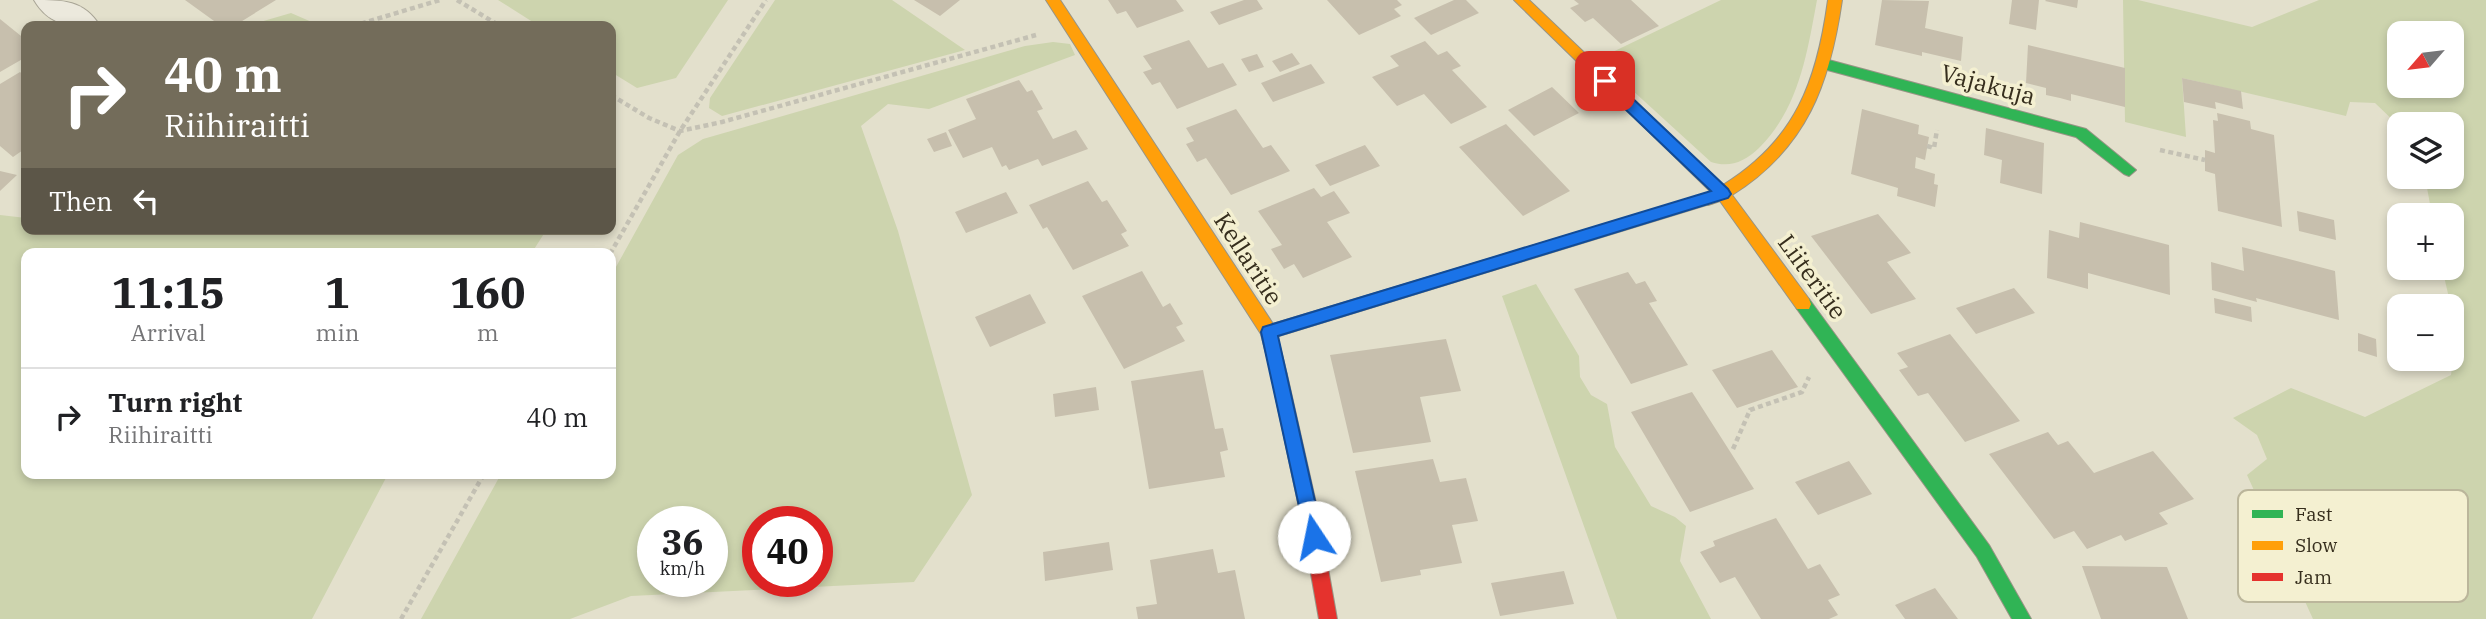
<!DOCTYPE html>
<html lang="en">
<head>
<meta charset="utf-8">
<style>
	:root { --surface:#fff; --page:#f2f2f2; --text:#202124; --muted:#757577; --line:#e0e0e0 }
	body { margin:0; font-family:"IBM Plex Serif",serif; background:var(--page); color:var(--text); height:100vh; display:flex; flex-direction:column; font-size:26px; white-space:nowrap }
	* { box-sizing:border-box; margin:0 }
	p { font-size:23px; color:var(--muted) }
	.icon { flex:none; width:38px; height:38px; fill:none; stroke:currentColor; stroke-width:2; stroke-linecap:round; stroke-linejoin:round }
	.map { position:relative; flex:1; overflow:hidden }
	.side { position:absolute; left:21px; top:248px; width:595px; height:231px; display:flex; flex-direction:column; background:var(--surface); border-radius:14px; box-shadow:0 4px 10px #0003 }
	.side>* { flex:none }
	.top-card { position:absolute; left:21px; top:21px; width:595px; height:214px; border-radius:14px; box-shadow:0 4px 10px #0003; background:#736c5a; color:#fff; overflow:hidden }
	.needle { width:46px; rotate:242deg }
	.buttons { position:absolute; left:2387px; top:21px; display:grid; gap:14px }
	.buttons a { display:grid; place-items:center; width:77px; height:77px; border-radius:14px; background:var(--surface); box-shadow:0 4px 10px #0003; font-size:35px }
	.speed { position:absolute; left:637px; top:506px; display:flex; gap:14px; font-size:35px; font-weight:700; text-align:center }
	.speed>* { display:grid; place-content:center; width:91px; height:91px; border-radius:50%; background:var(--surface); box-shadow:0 4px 10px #0003; line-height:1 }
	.speed small { font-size:18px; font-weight:400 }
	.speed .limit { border:10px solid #d22; background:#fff; color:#111 }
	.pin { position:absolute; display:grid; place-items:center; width:60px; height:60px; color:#fff; margin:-30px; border-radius:14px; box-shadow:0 4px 10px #0006 }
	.me { position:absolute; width:77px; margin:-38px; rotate:349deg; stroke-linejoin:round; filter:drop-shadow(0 0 5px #0008) }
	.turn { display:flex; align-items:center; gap:24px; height:147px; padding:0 28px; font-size:32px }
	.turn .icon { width:91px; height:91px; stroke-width:2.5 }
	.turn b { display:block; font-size:49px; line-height:60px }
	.then { display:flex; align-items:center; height:66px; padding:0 28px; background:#0003; gap:14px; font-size:26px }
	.eta { display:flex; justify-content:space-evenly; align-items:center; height:119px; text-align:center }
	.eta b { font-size:42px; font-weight:800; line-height:49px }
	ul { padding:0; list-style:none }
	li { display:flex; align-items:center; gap:21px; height:98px; padding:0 28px; border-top:2px solid var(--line) }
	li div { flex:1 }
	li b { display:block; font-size:26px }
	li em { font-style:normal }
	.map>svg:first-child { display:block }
	.green { fill:#cdd4ae; fill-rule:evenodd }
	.building { fill:#c7bfad }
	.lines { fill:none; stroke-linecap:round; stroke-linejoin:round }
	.street-casing { stroke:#a8a495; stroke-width:2 }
	.fast-casing { stroke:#989485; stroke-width:2 }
	.slow-casing { stroke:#989485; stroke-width:2 }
	.jam-casing { stroke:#989485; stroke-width:2 }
	.path { stroke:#c4c1b4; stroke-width:4.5; stroke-dasharray:5 3.5; stroke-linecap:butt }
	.street { fill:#ece9dd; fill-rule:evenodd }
	.fast { fill:#30b455; fill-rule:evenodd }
	.slow { fill:#ff9f0a; fill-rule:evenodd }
	.jam { fill:#e5322d; fill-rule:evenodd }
	.route { fill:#1a73e8; stroke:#114b97; stroke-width:2 }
	.labels { text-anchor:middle; stroke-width:7; stroke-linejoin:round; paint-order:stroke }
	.street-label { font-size:24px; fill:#362e1d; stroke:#f4f0d1 }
	.key { fill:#f4f0d1; stroke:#bbb69b; stroke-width:2 }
	.key-label { font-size:19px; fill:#362e1d }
</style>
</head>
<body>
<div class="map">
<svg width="2486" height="619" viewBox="0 0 2486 619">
	<rect width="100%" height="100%" fill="#e3e0cc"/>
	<!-- green -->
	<path class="green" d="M 498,0 L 728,0 L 676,78 L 637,88 L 611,72 L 611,26 L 539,26 Z
		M 775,0 L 892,0 L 965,50 L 722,116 L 709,108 L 710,98 Z
		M 1721,0 L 1817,0 C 1807,54 1799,108 1759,148 C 1744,162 1730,168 1711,162 L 1598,59 Z
		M 2123,0 L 2138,0 L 2252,27 L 2319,0 L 2486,0 L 2486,619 L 2313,619 L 2247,475 L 2267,459 L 2257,435 L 2233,418 L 2291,388 L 2365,417 L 2451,375 L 2457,332 L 2442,268 L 2452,268 L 2452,215 L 2432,215 L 2425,177 L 2452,177 L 2452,124 L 2399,126 L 2375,103 L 2350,102 L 2346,116 L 2182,78 L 2186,137 L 2125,122 ZM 2399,33 L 2452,33 L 2452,86 L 2399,86 Z
		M 291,13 L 321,26 L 254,26 L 253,24 Z
		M 1053,42 L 1070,44 L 1075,55 L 929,109 L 888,104 L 861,126 L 898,231 L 972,495 L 914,582 L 631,596 L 570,619 L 421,619 L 501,474 L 611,474 L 611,276 L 678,155 L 703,139 L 1025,46 ZM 653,522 L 712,522 L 712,581 L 653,581 ZM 758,522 L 817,522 L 817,581 L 758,581 Z
		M 0,215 L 26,218 L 26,229 L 547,229 L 531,254 L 26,254 L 26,474 L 388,474 L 312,619 L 0,619 Z
		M 1536,284 L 1579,356 L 1580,377 L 1591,395 L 1607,404 L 1615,447 L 1651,506 L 1675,517 L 1686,526 L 1680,561 L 1711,619 L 1617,619 L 1502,296 Z"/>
	<!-- building -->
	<path class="building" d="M 185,0 L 276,0 L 234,26 L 221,26 Z
		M 914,0 L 960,0 L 940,16 Z
		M 1108,0 L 1176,0 L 1184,11 L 1137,28 L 1126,11 L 1117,14 Z
		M 1244,0 L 1257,0 L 1263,9 L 1219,25 L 1210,12 Z
		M 1327,0 L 1397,0 L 1402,5 L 1394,9 L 1401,16 L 1359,35 Z
		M 1454,0 L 1466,0 L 1479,13 L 1431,35 L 1414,18 Z
		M 1574,0 L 1631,0 L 1659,26 L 1621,44 L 1593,18 L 1585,22 L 1570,8 L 1579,4 Z
		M 1882,0 L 1929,1 L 1925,28 L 1963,37 L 1961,61 L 1922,52 L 1922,56 L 1875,45 Z
		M 2012,0 L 2039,0 L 2036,30 L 2009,24 Z
		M 2046,0 L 2078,0 L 2077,8 L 2045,1 Z
		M 0,19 L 26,40 L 26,57 L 0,72 Z
		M 1189,40 L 1208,68 L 1223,63 L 1237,85 L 1177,109 L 1160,82 L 1152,85 L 1143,72 L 1152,69 L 1143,56 Z
		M 1425,41 L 1438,55 L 1447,51 L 1461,66 L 1452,70 L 1487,107 L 1451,124 L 1424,94 L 1397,106 L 1372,77 L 1399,66 L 1390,56 Z
		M 2028,45 L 2125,68 L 2125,107 L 2071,94 L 2071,101 L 2060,98 L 2046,95 L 2046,88 L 2026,83 Z
		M 1292,53 L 1300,64 L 1280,72 L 1272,61 Z
		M 1257,54 L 1264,67 L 1249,72 L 1241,59 Z
		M 1311,64 L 1325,83 L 1273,102 L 1261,83 Z
		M 20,72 L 26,77 L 26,148 L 13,157 L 0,146 L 0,84 Z
		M 2182,78 L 2241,91 L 2243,109 L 2215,102 L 2216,109 L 2184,102 Z
		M 1019,80 L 1027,92 L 1032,90 L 1043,109 L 1037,111 L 1053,139 L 1076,130 L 1088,149 L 1042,166 L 1038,159 L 1009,170 L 1006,165 L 1002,167 L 992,147 L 963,158 L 948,130 L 976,119 L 966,99 Z
		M 1552,87 L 1579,113 L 1534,136 L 1508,110 Z
		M 1236,109 L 1263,148 L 1271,145 L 1290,171 L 1231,195 L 1206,158 L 1197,162 L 1186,144 L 1194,141 L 1186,128 Z
		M 1862,109 L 1919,125 L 1918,134 L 1929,137 L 1925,160 L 1916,157 L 1915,168 L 1935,174 L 1934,184 L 1938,185 L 1935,207 L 1897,196 L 1898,188 L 1851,174 Z
		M 2217,113 L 2250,121 L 2251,129 L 2274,135 L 2282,227 L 2218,211 L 2215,174 L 2205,171 L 2205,150 L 2215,153 L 2213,120 L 2218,121 Z
		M 1506,124 L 1570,191 L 1523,216 L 1459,147 Z
		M 1986,128 L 2044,143 L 2042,194 L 2000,183 L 2002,160 L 1984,155 Z
		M 946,132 L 952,146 L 934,152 L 927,139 Z
		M 1365,145 L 1380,166 L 1330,186 L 1315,165 Z
		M 0,171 L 17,175 L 0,191 Z
		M 1088,181 L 1102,202 L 1107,200 L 1127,231 L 1121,234 L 1129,246 L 1073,270 L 1047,227 L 1043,229 L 1029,205 Z
		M 1314,188 L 1321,197 L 1334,191 L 1350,213 L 1327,222 L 1352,257 L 1303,278 L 1294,264 L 1284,269 L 1271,249 L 1282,245 L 1258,211 Z
		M 1006,192 L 1018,213 L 966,233 L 955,212 Z
		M 2297,211 L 2334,220 L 2336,240 L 2299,231 Z
		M 1878,214 L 1911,253 L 1887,262 L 1916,299 L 1871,314 L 1811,236 Z
		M 2080,222 L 2169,245 L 2170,295 L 2088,273 L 2088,289 L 2047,278 L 2049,230 L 2079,238 Z
		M 2242,247 L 2335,271 L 2339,320 L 2256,298 L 2257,302 L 2212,290 L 2211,262 L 2244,271 Z
		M 1142,271 L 1163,307 L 1170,303 L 1183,324 L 1176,327 L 1185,341 L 1124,369 L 1082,296 Z
		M 1628,272 L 1636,284 L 1645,281 L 1657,301 L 1649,303 L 1688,365 L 1631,384 L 1574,289 Z
		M 2014,288 L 2035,313 L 1976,334 L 1956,308 Z
		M 1030,294 L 1046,323 L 990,347 L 975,317 Z
		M 2214,298 L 2251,307 L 2252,322 L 2215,313 Z
		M 2358,333 L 2376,339 L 2377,357 L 2358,351 Z
		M 1950,334 L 2020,421 L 1965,442 L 1928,393 L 1918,396 L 1899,370 L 1908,367 L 1897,353 Z
		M 1446,339 L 1461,391 L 1420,397 L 1431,442 L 1353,453 L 1330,355 Z
		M 1772,350 L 1798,387 L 1737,408 L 1712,370 Z
		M 1203,370 L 1215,429 L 1223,428 L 1228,450 L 1220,452 L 1225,477 L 1149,489 L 1131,381 Z
		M 1096,387 L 1099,410 L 1055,417 L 1053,394 Z
		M 1692,392 L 1754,489 L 1690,512 L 1631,412 Z
		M 2048,432 L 2058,445 L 2068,441 L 2094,473 L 2153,451 L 2194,499 L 2159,513 L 2168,524 L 2125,541 L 2121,535 L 2087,549 L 2074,531 L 2054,539 L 1989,454 Z
		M 1433,459 L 1440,482 L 1466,478 L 1478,521 L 1452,525 L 1462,563 L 1420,570 L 1421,575 L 1381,582 L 1355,471 Z
		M 1849,461 L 1872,494 L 1818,515 L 1795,482 Z
		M 1776,518 L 1808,569 L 1820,564 L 1840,595 L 1828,600 L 1838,615 L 1829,619 L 1761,619 L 1735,577 L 1720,583 L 1700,552 L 1715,546 L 1713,541 Z
		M 1109,542 L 1113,570 L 1045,581 L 1043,552 Z
		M 1213,549 L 1218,573 L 1235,570 L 1245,619 L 1138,619 L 1136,607 L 1157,604 L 1150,560 Z
		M 2082,566 L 2167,567 L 2188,619 L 2101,619 Z
		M 1564,571 L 1574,604 L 1500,616 L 1491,583 Z
		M 1935,588 L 1958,619 L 1905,619 L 1895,605 Z"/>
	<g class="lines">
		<!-- street casing -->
		<g class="street-casing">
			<path id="street" d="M 34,0 C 63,0 84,0 100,26 C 72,27 50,27 34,0 Z"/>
		</g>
		<!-- fast casing -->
		<g class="fast-casing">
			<path id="fast" d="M 1825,59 L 2086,129 L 2136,170 L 2129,176 L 2124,174 L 2076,137 L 1820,68 L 1818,64 Z
				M 1708,193 L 1713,195 L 1715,199 L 1713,203 L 1269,339 L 1263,337 L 1261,332 L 1263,327 L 1269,325 Z
				M 1803,298 L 1809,299 L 1989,545 L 2031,619 L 2012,619 L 1977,557 L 1797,309 L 1795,304 L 1797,299 Z"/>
		</g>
		<!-- slow casing -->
		<g class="slow-casing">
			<path id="slow" d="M 1046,0 L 1060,0 L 1275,327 L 1287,375 L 1285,380 L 1279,382 L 1273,380 L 1261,334 Z
				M 1514,0 L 1529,0 L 1723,185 C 1796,140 1817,81 1828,0 L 1842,0 C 1830,83 1807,148 1732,195 L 1809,299 L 1811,304 L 1809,309 L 1797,309 L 1720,201 L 1708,205 L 1703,203 L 1701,199 L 1703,195 L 1711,192 Z"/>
		</g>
		<!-- jam casing -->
		<g class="jam-casing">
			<path id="jam" d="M 1279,368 L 1285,370 L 1287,375 L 1318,512 L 1337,619 L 1319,619 L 1300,512 L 1271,375 L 1273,370 Z"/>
		</g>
		<!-- path -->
		<path class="path" d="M 457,0 L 500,26
			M 353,26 L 440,0
			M 611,95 L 649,118 L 680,131 L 722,122 L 1036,35
			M 1927,146 L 1934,148 L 1937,130
			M 2160,150 L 2205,160
			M 610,254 L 680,131 L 766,0
			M 1733,449 L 1750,410 L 1802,392 L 1809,377
			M 401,619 L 484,474"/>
		<!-- street -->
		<use href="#street" class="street"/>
		<!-- fast -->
		<use href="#fast" class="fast"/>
		<!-- slow -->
		<use href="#slow" class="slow"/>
		<!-- jam -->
		<use href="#jam" class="jam"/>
	</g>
	<!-- route -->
	<path class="route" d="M 1605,76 L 1610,77 L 1728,189 L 1731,194 L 1728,198 L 1278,336 L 1323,537 L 1320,543 L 1314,545 L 1307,543 L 1261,332 L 1263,327 L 1711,191 L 1600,85 L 1600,77 Z"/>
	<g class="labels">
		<!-- street labels -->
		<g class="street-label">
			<text transform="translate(1988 85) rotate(15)" y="8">Vajakuja</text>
			<text transform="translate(1248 259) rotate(57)" y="8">Kellaritie</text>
			<text transform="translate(1812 277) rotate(54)" y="8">Liiteritie</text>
		</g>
	</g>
	<!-- legend -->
	<rect x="2238" y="490" width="230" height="112" rx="10" class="key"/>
	<rect x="2252" y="510" width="31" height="8" fill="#30b455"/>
	<rect x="2252" y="541" width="31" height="9" fill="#ff9f0a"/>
	<rect x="2252" y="573" width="31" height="8" fill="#e5322d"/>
	<g class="key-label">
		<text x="2295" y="521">Fast</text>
		<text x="2295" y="552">Slow</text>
		<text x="2295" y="584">Jam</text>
	</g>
</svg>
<div class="buttons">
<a><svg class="needle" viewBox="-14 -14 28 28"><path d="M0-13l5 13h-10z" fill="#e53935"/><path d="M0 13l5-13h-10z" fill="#757577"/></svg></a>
<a><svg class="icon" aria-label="layers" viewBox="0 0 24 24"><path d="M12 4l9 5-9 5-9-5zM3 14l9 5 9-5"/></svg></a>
<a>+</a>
<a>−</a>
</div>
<div class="speed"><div>36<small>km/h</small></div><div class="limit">40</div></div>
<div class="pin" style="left:1605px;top:81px;background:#d93025"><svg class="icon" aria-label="arrive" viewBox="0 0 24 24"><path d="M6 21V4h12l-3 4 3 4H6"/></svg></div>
<svg class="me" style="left:1314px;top:537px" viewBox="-20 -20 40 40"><circle r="19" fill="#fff"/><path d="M0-13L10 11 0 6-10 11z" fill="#1a73e8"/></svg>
<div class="top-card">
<div class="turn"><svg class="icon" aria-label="right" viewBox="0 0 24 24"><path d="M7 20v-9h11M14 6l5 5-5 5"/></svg><div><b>40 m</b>Riihiraitti</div></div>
<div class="then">Then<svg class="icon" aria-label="left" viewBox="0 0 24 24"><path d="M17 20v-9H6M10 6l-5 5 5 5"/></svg></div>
</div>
<section class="side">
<div class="eta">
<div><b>11:15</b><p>Arrival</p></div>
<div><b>1</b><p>min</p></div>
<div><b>160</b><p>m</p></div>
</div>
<ul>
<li><svg class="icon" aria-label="right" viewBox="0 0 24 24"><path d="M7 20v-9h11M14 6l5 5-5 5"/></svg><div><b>Turn right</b><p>Riihiraitti</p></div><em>40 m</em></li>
</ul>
</section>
</div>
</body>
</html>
